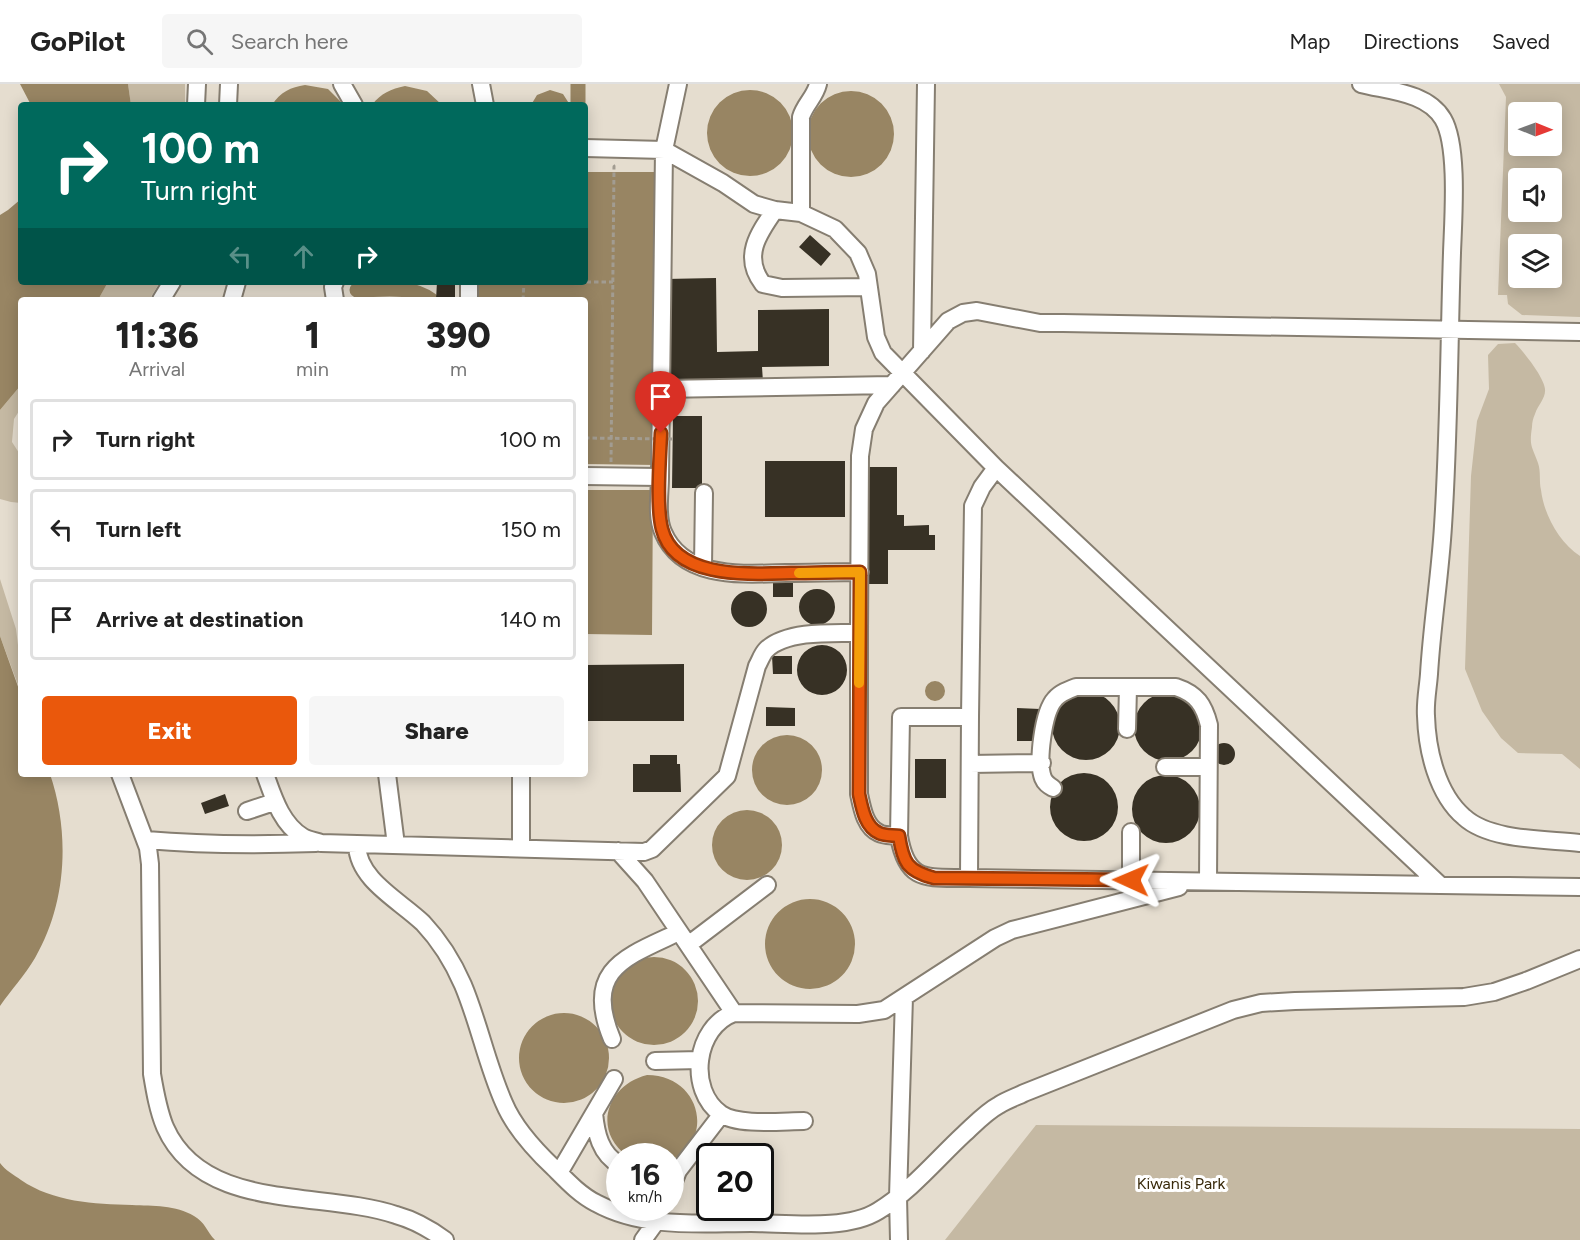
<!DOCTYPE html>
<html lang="en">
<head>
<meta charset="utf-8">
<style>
	:root { --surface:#fff; --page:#f6f6f6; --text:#222; --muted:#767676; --line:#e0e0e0; --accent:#ea580c }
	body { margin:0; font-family:Figtree,sans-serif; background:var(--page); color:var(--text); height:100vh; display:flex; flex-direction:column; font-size:22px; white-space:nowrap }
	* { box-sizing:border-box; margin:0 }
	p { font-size:20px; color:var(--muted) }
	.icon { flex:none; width:33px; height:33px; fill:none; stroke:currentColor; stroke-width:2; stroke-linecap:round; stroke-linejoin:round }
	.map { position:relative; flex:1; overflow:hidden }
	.side { position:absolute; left:18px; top:213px; width:570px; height:480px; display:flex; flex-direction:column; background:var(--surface); border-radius:6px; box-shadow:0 3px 15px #0003 }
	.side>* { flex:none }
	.hud { position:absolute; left:18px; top:18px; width:570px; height:183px; border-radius:6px; box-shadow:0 3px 15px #0003; background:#00695c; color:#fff; overflow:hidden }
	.needle { width:39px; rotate:91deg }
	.controls { position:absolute; left:1508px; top:18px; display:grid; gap:12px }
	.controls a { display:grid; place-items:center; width:54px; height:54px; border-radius:6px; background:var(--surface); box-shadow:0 3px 15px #0003; font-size:30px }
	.speed { position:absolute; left:606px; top:1059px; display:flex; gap:12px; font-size:30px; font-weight:700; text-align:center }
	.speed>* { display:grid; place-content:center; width:78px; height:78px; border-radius:50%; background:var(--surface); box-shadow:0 3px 15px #0003; line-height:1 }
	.speed small { font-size:15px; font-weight:400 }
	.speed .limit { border:3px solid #111; border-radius:9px; background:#fff; color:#111 }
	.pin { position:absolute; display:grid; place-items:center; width:51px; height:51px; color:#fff; margin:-62px -26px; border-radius:50% 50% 50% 0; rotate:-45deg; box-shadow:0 0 6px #0007 }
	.pin .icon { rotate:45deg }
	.me { position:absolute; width:66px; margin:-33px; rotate:271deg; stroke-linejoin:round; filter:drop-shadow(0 0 4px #0008) }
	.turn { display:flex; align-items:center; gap:21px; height:126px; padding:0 24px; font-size:27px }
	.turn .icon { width:78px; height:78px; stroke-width:2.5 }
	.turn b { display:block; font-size:42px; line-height:51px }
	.lanes { display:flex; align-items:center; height:57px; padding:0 24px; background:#0003; justify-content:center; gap:30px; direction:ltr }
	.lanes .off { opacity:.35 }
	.eta { display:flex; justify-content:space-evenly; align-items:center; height:102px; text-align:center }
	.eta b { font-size:36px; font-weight:800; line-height:42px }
	.primary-button { display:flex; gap:12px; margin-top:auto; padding:12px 24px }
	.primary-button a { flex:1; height:69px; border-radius:6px; background:var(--accent); color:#fff; font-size:24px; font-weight:800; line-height:69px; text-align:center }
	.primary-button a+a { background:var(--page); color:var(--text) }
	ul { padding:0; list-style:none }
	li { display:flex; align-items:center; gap:18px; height:81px; margin:0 12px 9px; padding:0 12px; border:3px solid var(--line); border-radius:6px }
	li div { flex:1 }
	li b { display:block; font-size:22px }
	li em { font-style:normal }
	header { display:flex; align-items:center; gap:36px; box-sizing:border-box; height:84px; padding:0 30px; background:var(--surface); border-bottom:2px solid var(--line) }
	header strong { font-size:28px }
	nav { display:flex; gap:33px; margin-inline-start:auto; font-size:21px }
	.search { width:420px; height:54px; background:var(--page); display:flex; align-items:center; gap:15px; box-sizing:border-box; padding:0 21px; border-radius:6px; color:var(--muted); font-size:22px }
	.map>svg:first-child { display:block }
	.green { fill:#c5b9a3; fill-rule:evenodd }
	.water { fill:#988563 }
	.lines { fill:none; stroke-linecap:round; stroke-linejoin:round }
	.canal { stroke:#988563; stroke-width:15 }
	.building { fill:#373125 }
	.minor-casing { stroke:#867e71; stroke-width:20 }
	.path { stroke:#a29c91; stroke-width:3; stroke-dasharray:4.5 3; stroke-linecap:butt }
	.minor { stroke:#fff; stroke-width:16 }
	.path-bridge { stroke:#a29c91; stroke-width:3; stroke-dasharray:4.5 3; stroke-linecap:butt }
	.route-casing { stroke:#983908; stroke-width:15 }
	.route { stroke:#ea580c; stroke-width:10 }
	.slow { stroke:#f59e0b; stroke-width:10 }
	.labels { text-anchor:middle; stroke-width:6; stroke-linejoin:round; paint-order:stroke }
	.park-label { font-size:16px; fill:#392a0b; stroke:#fff }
</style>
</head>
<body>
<header>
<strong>GoPilot</strong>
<div class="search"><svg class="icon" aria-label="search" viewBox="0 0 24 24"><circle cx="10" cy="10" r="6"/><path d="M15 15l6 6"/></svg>Search here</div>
<nav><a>Map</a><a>Directions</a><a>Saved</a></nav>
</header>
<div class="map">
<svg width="1580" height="1156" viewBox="0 0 1580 1156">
	<rect width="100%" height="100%" fill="#e5ddcf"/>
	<!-- green -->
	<path class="green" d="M 128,0 L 185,0 L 185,21 L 131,21 Z
		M 1499,0 L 1580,0 L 1580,233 L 1522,231 L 1508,220 L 1507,211 L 1498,211 L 1506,13 ZM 1551,28 L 1551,62 L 1518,62 L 1518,28 ZM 1551,94 L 1551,128 L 1518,128 L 1518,94 ZM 1551,160 L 1551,194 L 1518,194 L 1518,160 Z
		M 108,198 L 160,198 L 149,216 L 98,216 Z
		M 1515,259 C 1523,267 1544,293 1545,305 C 1546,314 1538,321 1535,330 C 1533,334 1532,339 1532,343 C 1529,363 1532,362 1538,379 C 1541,387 1539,398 1541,406 C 1544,431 1559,458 1580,472 L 1580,685 L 1562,670 L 1518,669 L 1501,654 L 1482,627 L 1465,585 L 1471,392 L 1477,337 L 1489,305 L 1488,271 L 1498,260 Z
		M 21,301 L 21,324 L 14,335 L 12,358 L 21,372 L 21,419 L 11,418 L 0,415 L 0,326 Z
		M 0,495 L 16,545 L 21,585 L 21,609 L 0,552 Z
		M 1036,1041 L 1580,1045 L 1580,1156 L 945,1156 Z"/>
	<!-- water -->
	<path class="water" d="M 20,0 L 128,0 L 131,21 L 31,21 Z
		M 305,1 L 328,5 L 344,21 L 272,21 C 280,8 291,3 305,1 Z
		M 405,2 L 427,7 L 442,21 L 372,21 C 381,9 391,5 405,2 Z
		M 550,6 L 563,10 L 570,21 L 531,21 L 537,11 Z
		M707 49a43 43 0 1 1 86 0a43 43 0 1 1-86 0Z
		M808 50a43 43 0 1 1 86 0a43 43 0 1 1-86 0Z
		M 585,88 L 659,88 L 656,381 L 585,380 L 585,216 L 478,216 L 479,198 L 585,198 Z
		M 21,115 L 21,198 L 108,198 L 98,216 L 21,216 L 21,301 L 0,326 L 0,131 L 8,126 Z
		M 585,406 L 653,406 L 652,551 L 585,550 Z
		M 0,552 L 21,611 L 21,690 L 50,690 C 70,749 67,819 35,874 C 25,891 11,906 0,922 Z
		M925 607a10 10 0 1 1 20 0a10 10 0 1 1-20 0Z
		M752 686a35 35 0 1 1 70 0a35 35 0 1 1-70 0Z
		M712 761a35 35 0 1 1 70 0a35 35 0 1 1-70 0Z
		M765 860a45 45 0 1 1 90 0a45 45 0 1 1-90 0Z
		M610 917a44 44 0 1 1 88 0a44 44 0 1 1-88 0Z
		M519 974a45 45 0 1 1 90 0a45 45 0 1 1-90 0Z
		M 647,991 C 700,991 716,1055 671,1076 L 670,1072 L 627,1072 C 592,1046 607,1001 647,991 Z
		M 0,1079 C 5,1086 14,1091 21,1096 C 53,1118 94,1120 132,1121 C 153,1122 176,1121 194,1132 C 205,1138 207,1148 215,1156 L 0,1156 Z"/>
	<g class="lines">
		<!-- canal -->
		<path class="canal" d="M 578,21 L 578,0
			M 357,206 C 381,206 410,200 431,216"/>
	</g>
	<!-- building -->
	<path class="building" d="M 810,151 L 831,170 L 821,182 L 799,163 Z
		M 716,194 L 717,268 L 758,267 L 758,226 L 829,225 L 829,282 L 762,283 L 763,298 L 666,299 L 665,195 Z
		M 437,198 L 455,198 L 455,216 L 436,216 Z
		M 673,332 L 702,332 L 702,404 L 672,404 Z
		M 765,377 L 845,377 L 845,433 L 765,433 Z
		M 863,383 L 897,383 L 897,431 L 904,431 L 904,442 L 929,441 L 929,451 L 935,451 L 935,466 L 888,466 L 888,500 L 864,500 Z
		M 773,496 L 793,496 L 793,513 L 773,513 Z
		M799 523a18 18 0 1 1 36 0a18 18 0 1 1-36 0Z
		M731 525a18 18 0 1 1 36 0a18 18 0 1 1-36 0Z
		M797 586a25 25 0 1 1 50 0a25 25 0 1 1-50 0Z
		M 772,572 L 792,572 L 792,590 L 773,590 Z
		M 684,580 L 684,637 L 585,637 L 585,581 Z
		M1052 642a34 34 0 1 1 68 0a34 34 0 1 1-68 0Z
		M1134 643a34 34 0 1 1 68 0a34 34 0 1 1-68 0Z
		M 766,623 L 795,624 L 795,642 L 766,642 Z
		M 1017,624 L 1040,625 L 1039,657 L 1017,657 Z
		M1213 670a11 11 0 1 1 22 0a11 11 0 1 1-22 0Z
		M 650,671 L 677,671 L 677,680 L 680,680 L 681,708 L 633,708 L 633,680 L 650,680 Z
		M 915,675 L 946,675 L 946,714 L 915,714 Z
		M1050 723a34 34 0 1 1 68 0a34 34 0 1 1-68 0Z
		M1132 725a34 34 0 1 1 68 0a34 34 0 1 1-68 0Z
		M 225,710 L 229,722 L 205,730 L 201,719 Z"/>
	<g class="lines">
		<!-- minor casing -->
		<g class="minor-casing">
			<path id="minor" d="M 342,0 L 354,21
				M 481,0 L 485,21
				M 678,0 L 664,66 L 660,393 C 660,409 656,432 663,448 C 683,496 744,490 786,489 C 810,489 835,488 860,488
				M 1361,0 C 1388,7 1427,8 1443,35 C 1459,62 1453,137 1452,169 C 1449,260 1449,351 1443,442 C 1440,492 1432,540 1429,590 C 1428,604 1425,618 1426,632 C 1427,666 1437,710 1464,733 C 1490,757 1546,755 1580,759
				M 196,21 L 197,0
				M 228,21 L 229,0
				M 585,64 L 664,66 L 723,99 L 754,120 L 775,126 L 801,129 L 835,145 L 858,169 L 867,190 L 876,253 L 883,269 L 996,384
				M 775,126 C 758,150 742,173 763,200 L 782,204 L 869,203
				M 801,129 L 801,33 C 805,20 815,13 818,0
				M 335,198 L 333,203 L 335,216
				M 161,216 L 172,198
				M 232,216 L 237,198
				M 469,216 L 469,198
				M 922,267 L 926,0
				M 661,305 L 892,301
				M 585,392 L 660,393
				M 703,483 L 704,409
				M 859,549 L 860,372 L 864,345 L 876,319 L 948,237 L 963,229 L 977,227 L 1040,239 L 1063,239 L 1580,248
				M 1127,645 L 1128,603
				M 970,680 L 1042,679
				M 1165,683 L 1208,683
				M 120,690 L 148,764 L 150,780 L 152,990 C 155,1008 158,1026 165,1043 C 203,1129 322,1106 396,1131 C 414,1136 430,1145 445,1156
				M 265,690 C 273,712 281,740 303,753 C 308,756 316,757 321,759 L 644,768 L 652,765 L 727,692 L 757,582 C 760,577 762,570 766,566 C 786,546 834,549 859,549 L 859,710 C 862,724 865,743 879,749 C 884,752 893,751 899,752
				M 387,690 L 396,761
				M 521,690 L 521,765
				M 1053,704 C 1048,701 1045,699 1043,694 C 1037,678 1043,628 1055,615 C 1060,609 1068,606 1076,603 L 1176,603 C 1197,610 1204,621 1209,641 L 1208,798
				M 247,727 L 274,718
				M 146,756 C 203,761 259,761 316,759
				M 357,761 C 358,796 399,816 423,839 C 440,857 453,878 463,901 C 479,939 487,981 504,1019 C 514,1043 535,1066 554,1084 C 567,1097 580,1111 596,1119 C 643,1145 700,1139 751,1139 C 787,1139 846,1147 878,1127 C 911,1107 936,1076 964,1050 C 975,1040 986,1028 999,1021 C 1007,1016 1016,1013 1024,1009 L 1233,926 L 1261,919 L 1295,917 L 1464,913 L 1494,908 L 1526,897 L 1580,875
				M 618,767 L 645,797 L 734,929
				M 969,794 L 970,633
				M 1131,796 L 1131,748
				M 1440,801 L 996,384 L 982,403 L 973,422 L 970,633 L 901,633 L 899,752 C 907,800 928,793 969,794 L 1580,803
				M 688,861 L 767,801
				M 612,955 C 583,885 626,873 679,848
				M 655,977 L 700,976
				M 594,1029 C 596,1049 600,1070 620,1081
				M 804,1037 C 783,1037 738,1042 721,1030 C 687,1006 695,943 734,929 L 858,930 L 884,926 L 995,854 L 1012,846 L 1179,803
				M 559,1089 L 614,995
				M 670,1108 L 678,1087 L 721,1031
				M 643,1156 L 656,1138
				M 899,1156 L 898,1113 L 904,913"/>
		</g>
		<!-- path -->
		<path class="path" d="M 519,198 L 613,198
			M 523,216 L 524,198
			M 611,378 L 614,82 L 612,80"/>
		<!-- minor -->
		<use href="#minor" class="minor"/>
		<!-- path-bridge -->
		<path class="path-bridge" d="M 585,354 L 673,355"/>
	</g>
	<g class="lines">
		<!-- route casing -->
		<g class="route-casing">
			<path id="route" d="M 661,349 C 660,374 656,422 662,445 C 675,496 751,490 791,489 C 814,489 837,488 860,488 L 859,710 C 862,724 865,743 879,749 C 884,752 893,751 899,752 C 903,778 907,787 934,794 L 1131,796"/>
		</g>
		<!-- route -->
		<use href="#route" class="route"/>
		<!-- slow -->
		<path class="slow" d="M 799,489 L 860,488 L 859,599"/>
	</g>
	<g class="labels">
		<!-- park labels -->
		<g class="park-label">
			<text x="1181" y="1105">Kiwanis Park</text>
		</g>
	</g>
</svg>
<div class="controls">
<a><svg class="needle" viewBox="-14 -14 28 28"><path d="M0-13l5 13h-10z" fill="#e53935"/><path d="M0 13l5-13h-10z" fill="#767676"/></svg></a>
<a><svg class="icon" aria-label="sound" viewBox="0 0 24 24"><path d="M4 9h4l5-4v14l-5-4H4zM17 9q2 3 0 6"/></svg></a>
<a><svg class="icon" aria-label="layers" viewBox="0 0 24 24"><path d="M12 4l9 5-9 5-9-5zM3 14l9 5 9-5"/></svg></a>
</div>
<div class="speed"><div>16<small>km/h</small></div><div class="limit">20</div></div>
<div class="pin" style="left:661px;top:349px;background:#d93025"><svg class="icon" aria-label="arrive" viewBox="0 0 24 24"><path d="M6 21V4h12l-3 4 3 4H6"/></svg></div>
<svg class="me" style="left:1131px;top:796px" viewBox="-20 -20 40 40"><path d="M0-17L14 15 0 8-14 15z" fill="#ea580c" stroke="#fff" stroke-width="4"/></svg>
<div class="hud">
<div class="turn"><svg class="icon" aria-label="right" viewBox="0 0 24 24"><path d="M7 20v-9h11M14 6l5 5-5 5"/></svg><div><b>100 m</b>Turn right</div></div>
<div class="lanes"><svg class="icon off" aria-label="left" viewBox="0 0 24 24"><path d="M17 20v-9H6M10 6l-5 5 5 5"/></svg><svg class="icon off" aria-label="ahead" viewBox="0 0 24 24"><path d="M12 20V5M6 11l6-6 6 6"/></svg><svg class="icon" aria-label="right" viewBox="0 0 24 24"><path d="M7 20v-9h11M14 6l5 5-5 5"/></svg></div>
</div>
<section class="side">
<div class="eta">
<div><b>11:36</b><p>Arrival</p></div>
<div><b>1</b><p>min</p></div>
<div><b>390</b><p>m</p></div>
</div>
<ul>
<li><svg class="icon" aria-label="right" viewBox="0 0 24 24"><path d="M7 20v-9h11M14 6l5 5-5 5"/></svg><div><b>Turn right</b></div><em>100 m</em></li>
<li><svg class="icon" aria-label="left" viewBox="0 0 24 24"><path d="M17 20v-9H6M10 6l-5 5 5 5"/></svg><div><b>Turn left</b></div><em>150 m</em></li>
<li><svg class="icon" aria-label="arrive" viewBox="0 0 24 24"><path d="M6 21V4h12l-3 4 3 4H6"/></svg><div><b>Arrive at destination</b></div><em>140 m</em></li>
</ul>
<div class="primary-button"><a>Exit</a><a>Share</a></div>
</section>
</div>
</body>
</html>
